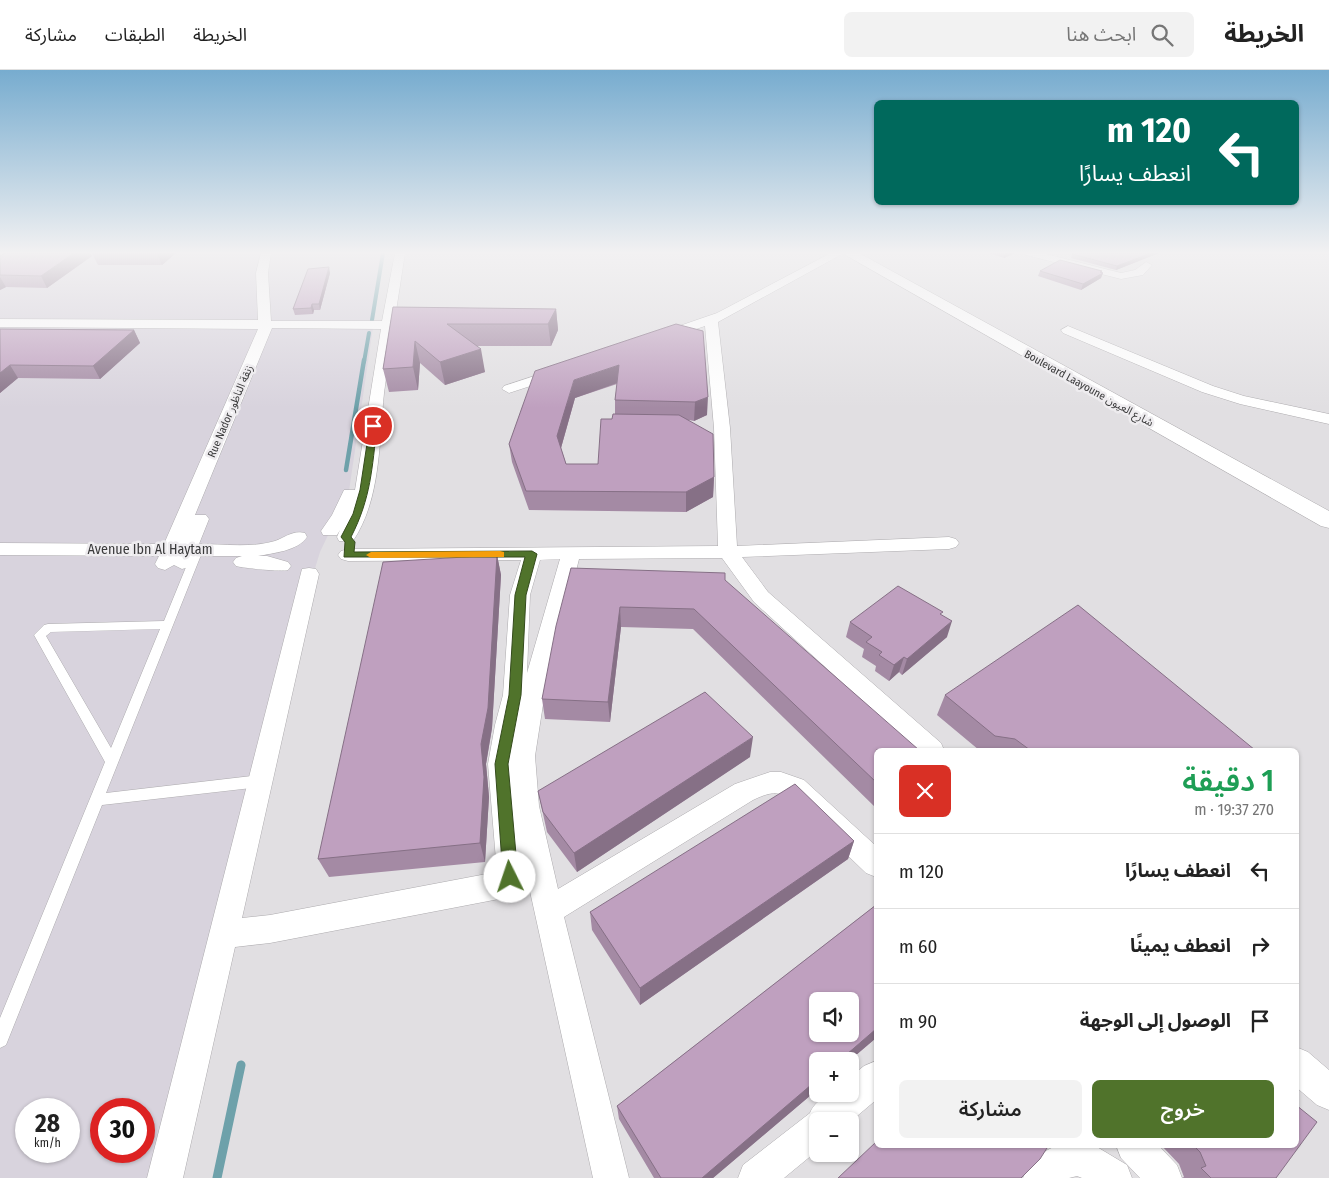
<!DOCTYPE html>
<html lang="ar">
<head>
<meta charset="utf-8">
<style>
	:root { --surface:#fff; --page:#f2f2f2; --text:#222; --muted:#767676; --line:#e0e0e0; --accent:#50732b }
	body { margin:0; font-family:"Fira Sans Condensed","Noto Sans Arabic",sans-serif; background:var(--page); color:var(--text); direction:rtl; height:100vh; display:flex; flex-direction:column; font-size:19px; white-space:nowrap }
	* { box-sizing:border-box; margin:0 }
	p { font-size:16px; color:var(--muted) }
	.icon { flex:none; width:28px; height:28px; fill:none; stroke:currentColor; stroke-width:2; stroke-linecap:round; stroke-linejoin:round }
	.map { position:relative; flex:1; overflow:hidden; direction:ltr }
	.panel { position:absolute; left:874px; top:678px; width:425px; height:400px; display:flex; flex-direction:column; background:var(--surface); border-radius:8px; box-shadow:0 1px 4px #0004; direction:rtl }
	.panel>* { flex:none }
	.top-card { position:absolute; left:874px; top:30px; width:425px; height:105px; border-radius:8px; box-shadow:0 1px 4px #0004; direction:rtl; background:#00695c; color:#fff; overflow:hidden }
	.tools { position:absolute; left:809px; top:922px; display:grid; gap:10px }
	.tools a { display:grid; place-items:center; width:50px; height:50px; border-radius:8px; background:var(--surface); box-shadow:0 1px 4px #0004; font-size:25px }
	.speed { position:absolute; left:15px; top:1028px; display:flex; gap:10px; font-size:25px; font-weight:700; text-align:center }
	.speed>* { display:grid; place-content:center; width:65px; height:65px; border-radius:50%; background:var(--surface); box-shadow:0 1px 4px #0004; line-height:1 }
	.speed small { font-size:12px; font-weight:400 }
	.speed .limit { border:8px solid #d22; background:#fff; color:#111 }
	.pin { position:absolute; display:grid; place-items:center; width:42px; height:42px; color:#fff; margin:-21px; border:2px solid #fff; border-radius:50%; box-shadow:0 1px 5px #0007 }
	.me { position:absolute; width:55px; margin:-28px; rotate:356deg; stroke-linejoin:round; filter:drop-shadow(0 0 4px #0008) }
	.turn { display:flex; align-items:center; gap:18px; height:105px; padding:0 25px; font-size:22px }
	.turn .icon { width:65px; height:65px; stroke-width:2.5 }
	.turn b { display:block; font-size:35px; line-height:42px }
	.round { display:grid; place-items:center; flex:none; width:52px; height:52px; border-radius:8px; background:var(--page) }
	.head { display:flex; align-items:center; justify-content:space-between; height:85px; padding:0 25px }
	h1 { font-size:30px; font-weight:600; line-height:38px; color:#1e9e55 }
	.button { display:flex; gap:10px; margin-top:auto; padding:10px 25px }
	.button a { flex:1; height:58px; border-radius:8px; background:var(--accent); color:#fff; font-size:20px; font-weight:600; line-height:58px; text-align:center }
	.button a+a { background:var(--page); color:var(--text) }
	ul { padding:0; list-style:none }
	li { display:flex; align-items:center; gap:15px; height:75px; padding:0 25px; border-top:1px solid var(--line) }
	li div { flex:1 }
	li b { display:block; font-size:19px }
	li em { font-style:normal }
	header { display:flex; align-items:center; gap:30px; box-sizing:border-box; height:70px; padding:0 25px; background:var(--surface); border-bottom:1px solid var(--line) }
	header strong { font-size:24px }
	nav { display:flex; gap:28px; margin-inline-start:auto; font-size:18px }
	.search { width:350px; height:45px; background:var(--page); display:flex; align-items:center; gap:12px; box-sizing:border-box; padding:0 18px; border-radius:8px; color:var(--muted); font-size:19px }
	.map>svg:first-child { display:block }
	.built { fill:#d8d3dd; fill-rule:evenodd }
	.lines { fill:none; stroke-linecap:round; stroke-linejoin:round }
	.stream-far2 { stroke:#6ea1aa; stroke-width:4 }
	.stream-far1 { stroke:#6ea1aa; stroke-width:4.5 }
	.stream { stroke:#6ea1aa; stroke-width:9 }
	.service-casing { stroke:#adabae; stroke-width:1 }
	.minor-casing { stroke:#adabae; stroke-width:1 }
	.tertiary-casing { stroke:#adabae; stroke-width:1 }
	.service { fill:#fff; fill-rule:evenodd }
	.minor { fill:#fff; fill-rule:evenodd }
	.tertiary { fill:#fff; fill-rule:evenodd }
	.wall { fill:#a48aa4; fill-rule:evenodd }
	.shaded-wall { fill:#867086 }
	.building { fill:#bfa0bf; stroke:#867086; fill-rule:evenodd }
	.route { fill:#50732b; stroke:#344b1c }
	.slow { fill:#f59e0b }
	.labels { text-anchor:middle; stroke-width:5; stroke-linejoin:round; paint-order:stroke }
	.far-street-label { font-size:11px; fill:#3a3a3b; stroke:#eeecef }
	.street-label { font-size:14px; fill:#3a3a3b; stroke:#eeecef }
</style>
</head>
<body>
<header>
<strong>الخريطة</strong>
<div class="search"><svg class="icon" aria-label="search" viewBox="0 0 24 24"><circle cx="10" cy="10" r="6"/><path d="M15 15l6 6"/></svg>ابحث هنا</div>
<nav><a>الخريطة</a><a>الطبقات</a><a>مشاركة</a></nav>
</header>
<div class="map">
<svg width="1329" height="1108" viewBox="0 0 1329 1108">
	<rect width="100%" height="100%" fill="#e1dfe2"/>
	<!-- built -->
	<path class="built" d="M 0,183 L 384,183 L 349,421 L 320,482 L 299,551 L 150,1108 L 0,1108 ZM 26,1039 L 69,1039 L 69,1081 L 26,1081 ZM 101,1039 L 144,1039 L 144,1081 L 101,1081 Z"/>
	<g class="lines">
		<!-- stream-far2 -->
		<path class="stream-far2" d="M 372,250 L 383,183
			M 364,292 L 369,263"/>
		<!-- stream-far1 -->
		<path class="stream-far1" d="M 346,400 L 364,290"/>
		<!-- stream -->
		<path class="stream" d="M 217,1108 L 241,995"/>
		<!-- service casing -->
		<g class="service-casing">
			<path id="service" d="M 198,477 L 203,480 L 106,723 L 260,705 L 265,707 L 267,711 L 265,715 L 260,717 L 102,735 L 6,975 L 0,978 L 0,948 L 105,692 L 34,565 L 44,555 L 48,554 L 164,551 L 193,480 ZM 160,559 L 111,678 L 46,566 L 51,562 Z"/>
		</g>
		<!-- minor casing -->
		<g class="minor-casing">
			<path id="minor" d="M 261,183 L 271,183 L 268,203 L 271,251 L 382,251 L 395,183 L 405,183 C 398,230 390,276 384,323 C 379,372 381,429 353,471 L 339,471 L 337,467 L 340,460 L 337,465 L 323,465 L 321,461 L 332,445 L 344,420 L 355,420 L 381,259 L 272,258 L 195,445 L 206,445 L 209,449 L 199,474 C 223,474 252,478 275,471 C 286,467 293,460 305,463 L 307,467 C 298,481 273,483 258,486 L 267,486 L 288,492 L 291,496 L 288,500 C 282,502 243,498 236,496 L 233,492 L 236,488 L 242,486 L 195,486 L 189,497 L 182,499 L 174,495 L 165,500 L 158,498 L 155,494 L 159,486 L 0,485 L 0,473 L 164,474 L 258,259 L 0,257 L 0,249 L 258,250 L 256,203 Z
				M 831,183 L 844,183 L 718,252 L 730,358 L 737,476 L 949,467 L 956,469 L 959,473 L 956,477 L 949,479 L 742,487 L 768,522 L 941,673 L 944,680 L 916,680 L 754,532 L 722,488 L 579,489 L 544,628 L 535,686 L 539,736 L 558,819 L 735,714 L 770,702 L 781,702 L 804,710 L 876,776 L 876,807 L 866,803 L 786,726 C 774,720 764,725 753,730 L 564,847 L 629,1108 L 593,1108 L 524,794 L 525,802 L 518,820 L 499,829 L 270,873 L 235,877 L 183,1108 L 147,1108 L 302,499 L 309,498 L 316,499 L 319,504 L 242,848 L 270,845 L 497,802 L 488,694 L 495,655 L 503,625 L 510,525 L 521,490 L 348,491 L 341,489 L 338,485 L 341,481 L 348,479 L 718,476 L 714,358 L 705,256 L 661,271 L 654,267 L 656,264 L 717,243 ZM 560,489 L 527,603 L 530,525 L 540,490 Z
				M 1025,183 L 1042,183 L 1121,203 L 1135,200 L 1146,192 L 1152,195 L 1143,205 L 1121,209 L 1026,185 Z
				M 1068,256 L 1213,316 L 1244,326 L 1329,344 L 1329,354 L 1240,334 L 1202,322 L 1063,263 L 1061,260 Z
				M 559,298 L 566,302 L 564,305 L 509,323 L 502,319 L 504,316 Z
				M 1296,977 L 1308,982 L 1329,1000 L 1329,1040 L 1317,1035 L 1296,1017 Z
				M 876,991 L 876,1030 L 850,1052 L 818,1051 L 818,1080 L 784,1108 L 738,1108 L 743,1095 L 810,1043 C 817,1026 834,1024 850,1024 L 850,1007 L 864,996 Z
				M 1058,1075 L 1092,1075 L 1097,1077 L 1127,1095 L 1132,1108 L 1082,1108 L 1077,1106 L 1069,1108 L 1023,1108 C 1030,1091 1041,1082 1058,1075 Z
				M 1116,1075 L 1158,1075 L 1177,1095 L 1182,1108 L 1140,1108 L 1121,1088 Z"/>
		</g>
		<!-- tertiary casing -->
		<g class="tertiary-casing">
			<path id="tertiary" d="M 842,183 L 859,183 L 1329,441 L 1329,458 L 1321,456 Z"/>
		</g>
		<!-- service -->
		<use href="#service" class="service"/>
		<!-- minor -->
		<use href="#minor" class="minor"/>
		<!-- tertiary -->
		<use href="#tertiary" class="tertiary"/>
	</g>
	<!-- wall -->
	<path class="wall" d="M 5,183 L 90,183 L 92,186 L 47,218 L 6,217 L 0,220 L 0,186 Z
		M 92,183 L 176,183 L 162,195 L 98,195 Z
		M 988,183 L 1015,183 L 1004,188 Z
		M 1075,183 L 1159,183 L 1116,200 L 1071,188 L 1072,184 Z
		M 1040,201 L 1102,202 L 1101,208 L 1081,220 L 1038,206 Z
		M 330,203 L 320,240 L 314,240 L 313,244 L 295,245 L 293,239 Z
		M 393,237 L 556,239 L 558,260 L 551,276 L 476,276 L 485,302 L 445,315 L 420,293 L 418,320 L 389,322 L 383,299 Z
		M 676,254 L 707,345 L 694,351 L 689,350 L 714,407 L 713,427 L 686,442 L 529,440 L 512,392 L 509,374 ZM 617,314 L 615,330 L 615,344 L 598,394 L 566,394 L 561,378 L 575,328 Z
		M 0,259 L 134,260 L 140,273 L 100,309 L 18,308 L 0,323 Z
		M 497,485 L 501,505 L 492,658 L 486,694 L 489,727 L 485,792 L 329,807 L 318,789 Z
		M 571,498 L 725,510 L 876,680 L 876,738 L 693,559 L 621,557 L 610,652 L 545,649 L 542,629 Z
		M 942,545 L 947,567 L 902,605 L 899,602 L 889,611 L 875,601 L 876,596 L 862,587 L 864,579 L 846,567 L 850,552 Z
		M 945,625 L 1255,680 L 979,680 L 937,645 Z
		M 750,687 L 577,802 L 547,762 L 538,721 Z
		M 854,771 L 848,789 L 640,935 L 592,860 L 590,842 Z
		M 876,835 L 876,968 L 849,991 L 818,991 L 818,1019 L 713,1108 L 654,1108 L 619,1049 L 617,1036 Z
		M 1161,1075 L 1296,1075 L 1276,1108 L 1182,1108 L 1184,1107 L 1179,1094 Z"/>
	<!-- shaded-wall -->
	<path class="shaded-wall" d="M 74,183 L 90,183 L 92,186 L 47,218 L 41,206 Z
		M 157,183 L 176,183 L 162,195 Z
		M 1007,183 L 1015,183 L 1004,188 L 1005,184 Z
		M 1151,183 L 1159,183 L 1116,200 L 1117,196 Z
		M 329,197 L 330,203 L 320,240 L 319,234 Z
		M 1102,201 L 1101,204 L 1103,203 L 1101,208 L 1081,220 L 1083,214 L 1100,202 Z
		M 0,207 L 6,217 L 0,220 Z
		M 312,234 L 314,240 L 313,244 L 311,238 Z
		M 556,239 L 558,260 L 551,276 L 548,254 Z
		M 134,260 L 140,273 L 100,309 L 93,296 Z
		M 415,271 L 420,293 L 418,320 L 413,297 Z
		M 481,279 L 485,302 L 445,315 L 440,292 Z
		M 10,295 L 18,308 L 0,323 L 0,303 Z
		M 619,295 L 620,312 L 575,328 L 559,385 L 557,366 L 574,310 Z
		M 708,327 L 707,345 L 694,351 L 695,332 Z
		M 714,407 L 713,427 L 686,442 L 686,422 Z
		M 497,485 L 501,505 L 492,658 L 486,694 L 489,727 L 485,792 L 480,773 L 481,674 Z
		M 620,537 L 621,557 L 610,652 L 608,632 Z
		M 952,551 L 947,567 L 902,605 L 907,589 Z
		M 904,587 L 899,602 L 889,611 L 894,595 Z
		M 753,667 L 750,687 L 577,802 L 574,783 Z
		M 854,771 L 848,789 L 640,935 L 640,918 Z
		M 876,959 L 876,968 L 849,991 L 839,991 Z
		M 818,1009 L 818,1019 L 713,1108 L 702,1108 Z"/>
	<!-- building -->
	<path class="building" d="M 5,183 L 74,183 L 41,206 L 0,205 L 0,186 Z
		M 1075,183 L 1151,183 L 1117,196 L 1072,184 Z
		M 1060,190 L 1102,201 L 1100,202 L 1103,203 L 1083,214 L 1040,201 Z
		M 329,197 L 319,234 L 312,234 L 311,238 L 293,239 L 308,199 Z
		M 393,237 L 556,239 L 548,254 L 447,254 L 481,279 L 440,292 L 415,271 L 413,297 L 383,299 Z
		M 676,254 L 703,261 L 708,327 L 695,332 L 615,330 L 619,295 L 574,310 L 557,366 L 566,394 L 598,394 L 601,349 L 612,349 L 613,344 L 679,345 L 713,364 L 714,407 L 686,422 L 526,421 L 509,374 L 535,301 Z
		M 0,259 L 134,260 L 93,296 L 10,295 L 0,303 Z
		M 497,485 L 488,638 L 481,674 L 484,707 L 480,773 L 318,789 L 383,492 Z
		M 571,498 L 725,503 L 725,510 L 919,680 L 876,680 L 876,712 L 694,539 L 620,537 L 608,632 L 542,629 L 556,556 Z
		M 898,516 L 943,542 L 940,544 L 952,551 L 907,589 L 904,587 L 894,595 L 879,585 L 882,582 L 866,572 L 872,567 L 850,552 Z
		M 1078,535 L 1255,680 L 1030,680 L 1015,669 L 995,666 L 945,625 Z
		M 705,622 L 753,667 L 574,783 L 543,742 L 538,721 Z
		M 795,714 L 854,771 L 640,918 L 590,842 Z
		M 876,835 L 876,959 L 839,991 L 818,991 L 818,1009 L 702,1108 L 661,1108 L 617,1036 ZM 818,931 L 850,931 L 850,964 L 818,964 Z
		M 1296,1035 L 1317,1052 L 1276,1108 L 1211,1108 L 1201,1098 L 1206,1096 L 1200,1082 L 1193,1075 L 1296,1075 Z
		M 876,1072 L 876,1075 L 1050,1075 L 1047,1078 L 1040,1089 L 1021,1108 L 838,1108 Z"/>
	<!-- sky -->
	<linearGradient id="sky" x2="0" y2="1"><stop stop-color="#77accf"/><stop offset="0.54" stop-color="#f2f1f2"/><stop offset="1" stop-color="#f2f1f2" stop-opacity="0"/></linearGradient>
	<rect width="1329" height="338" fill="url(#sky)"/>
	<!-- route -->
	<path class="route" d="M 370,354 L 377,356 C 372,398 371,428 351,467 L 355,472 L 354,482 L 532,481 L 537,484 L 526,525 L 521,625 L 508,694 L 518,807 L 516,812 L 510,814 L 505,812 L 503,807 L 495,694 L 509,625 L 515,525 L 525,487 L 344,487 L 345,472 L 341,467 L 353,444 L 360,420 Z"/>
	<!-- slow -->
	<path class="slow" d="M 500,481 L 504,482 L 504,487 L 371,488 L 366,485 L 371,482 Z"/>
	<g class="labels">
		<!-- far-street labels -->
		<g class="far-street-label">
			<text transform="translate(1089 318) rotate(29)" y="4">Boulevard Laayoune شارع العيون</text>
			<text transform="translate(230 341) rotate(-67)" y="4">Rue Nador زنقة الناظور</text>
		</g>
		<!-- street labels -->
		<g class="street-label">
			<text x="150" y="484">Avenue Ibn Al Haytam</text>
		</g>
	</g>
</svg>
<div class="tools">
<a><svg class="icon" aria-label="sound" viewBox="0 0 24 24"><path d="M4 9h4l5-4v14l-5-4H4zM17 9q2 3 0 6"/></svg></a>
<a>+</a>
<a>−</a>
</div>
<div class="speed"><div>28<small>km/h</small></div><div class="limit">30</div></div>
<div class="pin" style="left:373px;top:356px;background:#d93025"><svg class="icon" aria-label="arrive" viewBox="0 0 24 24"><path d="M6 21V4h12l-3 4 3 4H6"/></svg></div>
<svg class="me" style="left:510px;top:807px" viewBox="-20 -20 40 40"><circle r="19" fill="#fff"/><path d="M0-13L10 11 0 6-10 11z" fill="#50732b"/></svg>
<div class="top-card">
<div class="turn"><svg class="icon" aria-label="left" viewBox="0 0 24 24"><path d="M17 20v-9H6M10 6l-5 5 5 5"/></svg><div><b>120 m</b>انعطف يسارًا</div></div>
</div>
<section class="panel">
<div class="head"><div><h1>1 دقيقة</h1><p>270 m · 19:37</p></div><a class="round" style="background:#d93025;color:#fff"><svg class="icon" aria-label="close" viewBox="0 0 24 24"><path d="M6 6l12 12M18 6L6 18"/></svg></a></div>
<ul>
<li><svg class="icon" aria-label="left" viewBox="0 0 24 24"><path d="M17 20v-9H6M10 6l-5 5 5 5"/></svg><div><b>انعطف يسارًا</b></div><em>120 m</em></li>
<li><svg class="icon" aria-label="right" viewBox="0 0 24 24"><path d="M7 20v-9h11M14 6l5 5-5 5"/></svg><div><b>انعطف يمينًا</b></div><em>60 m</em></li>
<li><svg class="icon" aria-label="arrive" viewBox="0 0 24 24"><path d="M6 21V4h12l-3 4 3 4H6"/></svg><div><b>الوصول إلى الوجهة</b></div><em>90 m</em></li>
</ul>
<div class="button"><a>خروج</a><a>مشاركة</a></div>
</section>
</div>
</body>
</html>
